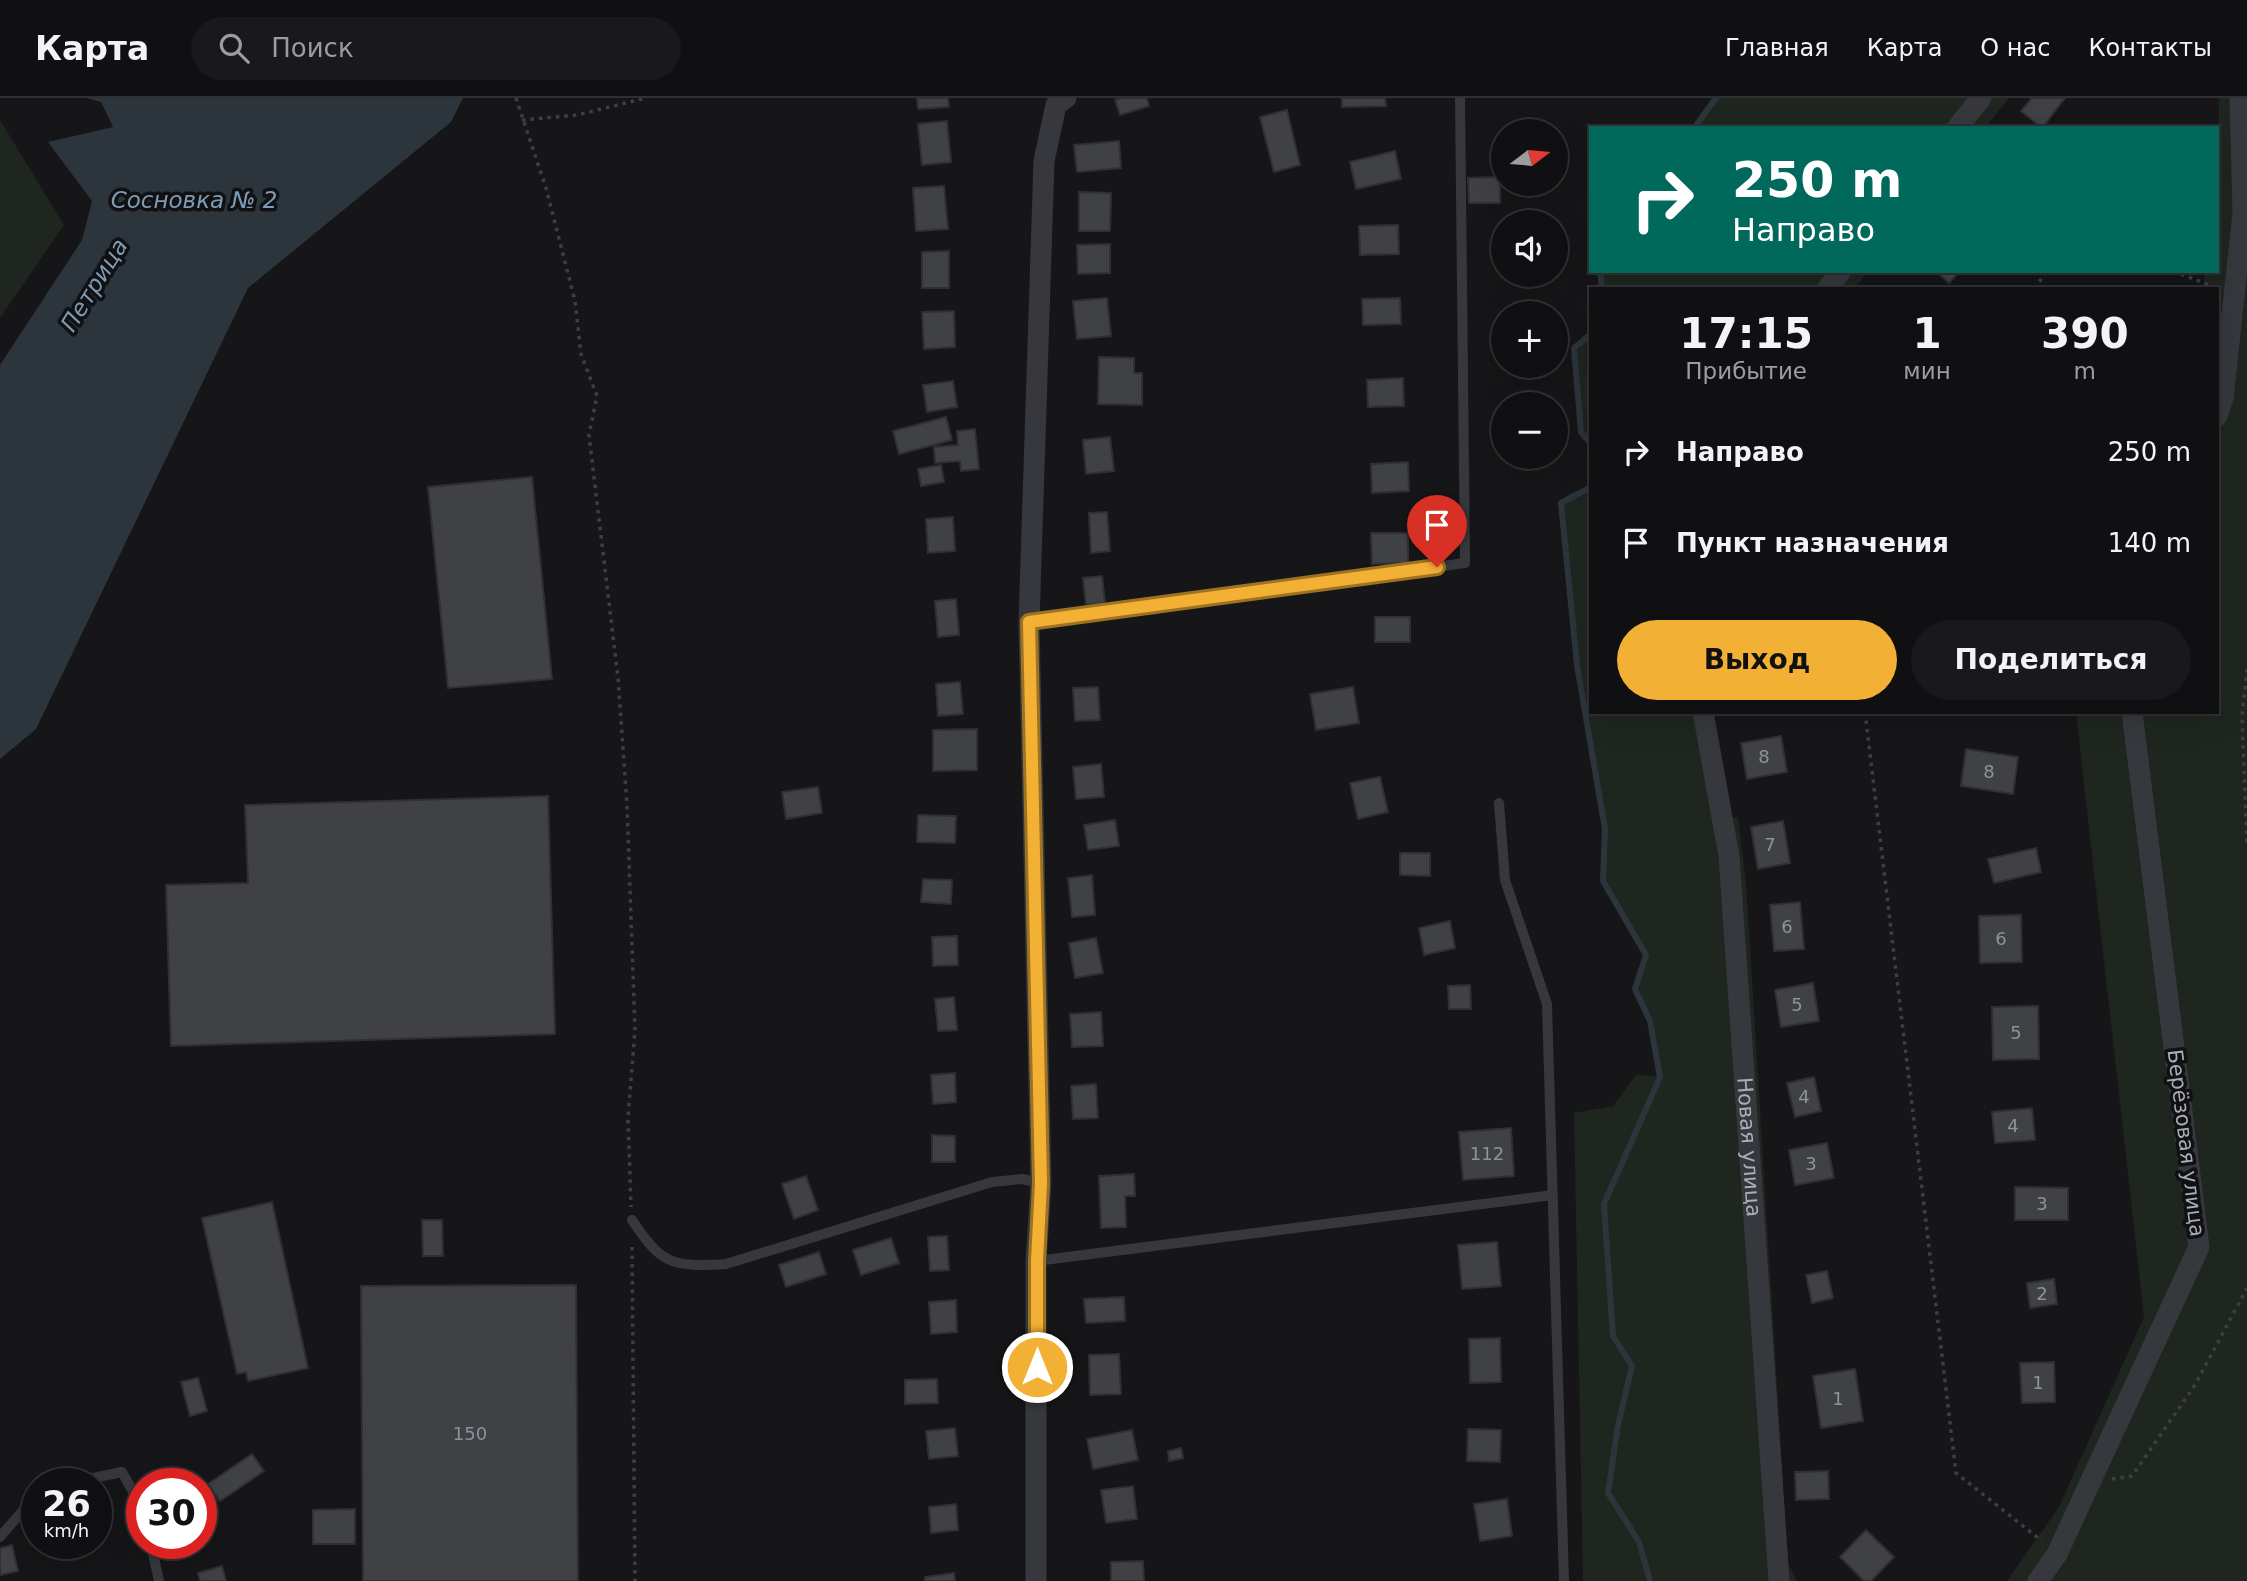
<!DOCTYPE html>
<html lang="ru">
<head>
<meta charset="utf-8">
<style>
	:root { --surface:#101012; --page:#19191b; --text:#f1f3f6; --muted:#9c9d9f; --line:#303032; --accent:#f2b134 }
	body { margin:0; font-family:"DejaVu Sans",sans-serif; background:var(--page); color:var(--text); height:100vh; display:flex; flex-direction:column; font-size:26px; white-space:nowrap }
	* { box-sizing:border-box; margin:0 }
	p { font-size:23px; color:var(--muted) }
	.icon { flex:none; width:38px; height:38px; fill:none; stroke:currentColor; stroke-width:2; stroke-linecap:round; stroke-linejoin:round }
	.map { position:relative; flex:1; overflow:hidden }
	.details { position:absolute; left:1589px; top:189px; width:630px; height:427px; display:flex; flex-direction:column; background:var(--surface); border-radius:0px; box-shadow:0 7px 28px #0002,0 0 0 2px var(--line) }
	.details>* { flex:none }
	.top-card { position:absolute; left:1589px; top:28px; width:630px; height:147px; border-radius:0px; box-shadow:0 7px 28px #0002,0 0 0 2px var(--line); background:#00695c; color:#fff; overflow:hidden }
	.needle { width:46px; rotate:74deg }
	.fabs { position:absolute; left:1491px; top:21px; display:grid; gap:14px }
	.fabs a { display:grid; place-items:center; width:77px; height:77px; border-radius:50%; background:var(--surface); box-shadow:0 7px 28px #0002,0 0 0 2px var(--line); font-size:35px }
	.speed { position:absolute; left:21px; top:1370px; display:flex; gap:14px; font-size:35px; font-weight:700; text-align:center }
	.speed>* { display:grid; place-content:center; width:91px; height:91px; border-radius:50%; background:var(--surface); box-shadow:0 7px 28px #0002,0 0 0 2px var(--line); line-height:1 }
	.speed small { font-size:18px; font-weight:400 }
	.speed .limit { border:10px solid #d22; background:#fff; color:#111 }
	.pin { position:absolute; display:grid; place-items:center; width:60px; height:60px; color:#fff; margin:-72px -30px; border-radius:50% 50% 50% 0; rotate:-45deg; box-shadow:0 0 7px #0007 }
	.pin .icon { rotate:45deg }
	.me { position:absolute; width:77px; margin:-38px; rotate:0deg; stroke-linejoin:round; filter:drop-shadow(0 0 5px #0008) }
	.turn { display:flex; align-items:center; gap:24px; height:147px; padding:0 28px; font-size:32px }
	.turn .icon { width:91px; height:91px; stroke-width:2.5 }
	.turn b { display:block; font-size:49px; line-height:60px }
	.eta { display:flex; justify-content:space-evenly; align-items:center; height:119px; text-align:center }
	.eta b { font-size:42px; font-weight:800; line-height:49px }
	.cta { display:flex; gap:14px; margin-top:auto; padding:14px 28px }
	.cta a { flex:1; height:80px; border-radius:42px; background:var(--accent); color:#111; font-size:28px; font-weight:800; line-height:80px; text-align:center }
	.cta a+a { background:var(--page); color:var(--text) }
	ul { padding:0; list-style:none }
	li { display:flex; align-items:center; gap:21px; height:91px; padding:0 28px }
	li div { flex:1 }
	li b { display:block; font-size:26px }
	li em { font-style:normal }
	header { display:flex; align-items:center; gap:42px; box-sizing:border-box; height:98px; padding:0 35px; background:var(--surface); border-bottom:2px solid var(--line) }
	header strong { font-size:33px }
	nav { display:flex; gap:38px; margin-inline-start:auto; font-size:24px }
	.search { width:490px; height:63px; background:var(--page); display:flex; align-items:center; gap:18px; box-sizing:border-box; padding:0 24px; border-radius:38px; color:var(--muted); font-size:26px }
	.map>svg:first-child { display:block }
	.green { fill:#1e261f }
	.water { fill:#2c353c }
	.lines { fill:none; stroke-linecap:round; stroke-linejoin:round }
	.stream { stroke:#2c353c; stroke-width:6 }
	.building { fill:#404145; stroke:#303034; stroke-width:2 }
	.path { stroke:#3d3f44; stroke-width:3.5; stroke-dasharray:3.5 5; stroke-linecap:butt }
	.lane { stroke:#37383d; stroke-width:10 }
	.street { stroke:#37383d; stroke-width:21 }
	.route-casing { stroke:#9d7322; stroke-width:18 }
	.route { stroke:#f2b134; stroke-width:12 }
	.labels { text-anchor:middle; stroke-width:7; stroke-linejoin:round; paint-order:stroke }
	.number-label { font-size:18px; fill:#8e929b }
	.street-label { font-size:21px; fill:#a8adb8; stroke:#111113 }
	.water-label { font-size:23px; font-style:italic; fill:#7f9bb3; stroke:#111113 }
</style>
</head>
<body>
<header>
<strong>Карта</strong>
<div class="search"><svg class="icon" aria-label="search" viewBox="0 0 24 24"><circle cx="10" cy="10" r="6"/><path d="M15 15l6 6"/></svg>Поиск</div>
<nav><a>Главная</a><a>Карта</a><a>О нас</a><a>Контакты</a></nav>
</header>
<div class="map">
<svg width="2247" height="1483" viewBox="0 0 2247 1483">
	<rect width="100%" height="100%" fill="#161618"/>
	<!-- green -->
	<path class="green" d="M 1716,0 L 2009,0 L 1985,30 L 1694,30 Z
		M 2219,0 L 2247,0 L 2247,1483 L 2007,1483 L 2059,1409 L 2144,1219 L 2076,614 L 2217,614 L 2217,191 L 2203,191 L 2205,173 L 2217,173 Z
		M 0,22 L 64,127 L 0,220 Z
		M 1600,173 L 1869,173 L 1854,191 L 1602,191 Z
		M 1591,236 L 1591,346 L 1581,334 L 1574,250 Z
		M 1591,389 L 1591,614 L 1711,614 L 1722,721 L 1738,719 L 1746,785 L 1788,1466 L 1797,1483 L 1583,1483 L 1574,1015 L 1613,1008 L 1636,977 L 1660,978 L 1651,924 L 1635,891 L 1646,857 L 1603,783 L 1605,731 L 1577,567 L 1561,405 Z"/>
	<!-- water -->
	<path class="water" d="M 86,0 L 463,0 L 451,24 L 248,190 L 36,631 L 0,661 L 0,267 L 82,142 L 92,103 L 48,44 L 113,29 L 101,4 Z"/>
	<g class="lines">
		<!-- stream -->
		<path class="stream" d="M 1694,30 L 1716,0
			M 1600,173 L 1602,191
			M 1591,236 L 1574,250 L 1581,334 L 1591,346
			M 1591,389 L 1561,405 L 1577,567 L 1605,731 L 1603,783 L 1646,857 L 1635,891 L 1650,923 L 1660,979 L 1604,1106 L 1613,1238 L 1632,1268 L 1618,1327 L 1608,1395 L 1639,1444 L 1650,1483"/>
	</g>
	<!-- building -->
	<path class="building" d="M 917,0 L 948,0 L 949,9 L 918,11 Z
		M 1121,0 L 1147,0 L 1149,8 L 1120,17 L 1115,2 Z
		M 1342,0 L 1385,0 L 1386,8 L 1342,9 Z
		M 2032,0 L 2065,0 L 2042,30 L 2021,13 Z
		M 1287,12 L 1300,67 L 1274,74 L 1260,19 Z
		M 947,23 L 951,64 L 922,67 L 918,26 Z
		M 1119,43 L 1121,70 L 1077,74 L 1074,47 Z
		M 1395,53 L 1401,81 L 1356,91 L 1350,64 Z
		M 1500,79 L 1500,105 L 1469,105 L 1468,80 Z
		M 944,88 L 948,131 L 916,133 L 913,90 Z
		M 1079,94 L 1111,95 L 1110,133 L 1079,133 Z
		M 1398,127 L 1399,156 L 1360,157 L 1359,128 Z
		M 1110,146 L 1110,175 L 1078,176 L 1077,147 Z
		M 949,153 L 949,190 L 922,190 L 922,154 Z
		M 1936,173 L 1960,173 L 1949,185 Z
		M 1107,200 L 1111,238 L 1077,241 L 1073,203 Z
		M 1400,200 L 1401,226 L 1363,227 L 1362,201 Z
		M 954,213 L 955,249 L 924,251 L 922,214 Z
		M 1099,259 L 1134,260 L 1134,275 L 1142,275 L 1142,307 L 1098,306 Z
		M 1403,280 L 1404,308 L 1368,309 L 1367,282 Z
		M 953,283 L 957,309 L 927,314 L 923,287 Z
		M 946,319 L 952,342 L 899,356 L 893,333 Z
		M 975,331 L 979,371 L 961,373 L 960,363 L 935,365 L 934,349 L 958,347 L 957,333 Z
		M 1110,339 L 1114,373 L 1086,376 L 1083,342 Z
		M 1408,364 L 1409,393 L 1372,395 L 1371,366 Z
		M 941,367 L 944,384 L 921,388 L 918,371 Z
		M 532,379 L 552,581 L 448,590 L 428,389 Z
		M 1107,414 L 1110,453 L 1091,455 L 1089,415 Z
		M 953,419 L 955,453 L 928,455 L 926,421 Z
		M 1371,435 L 1408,435 L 1408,465 L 1372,466 Z
		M 1102,478 L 1105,505 L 1086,507 L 1083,480 Z
		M 956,501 L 959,537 L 938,539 L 935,503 Z
		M 1375,519 L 1410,519 L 1410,544 L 1375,544 Z
		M 960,584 L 963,616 L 938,618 L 936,586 Z
		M 1098,589 L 1100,622 L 1075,623 L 1073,590 Z
		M 1353,589 L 1359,625 L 1316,632 L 1310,596 Z
		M 977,631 L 977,672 L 933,673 L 933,632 Z
		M 1781,638 L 1787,674 L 1747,681 L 1741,645 Z
		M 1966,651 L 2018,659 L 2013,696 L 1961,688 Z
		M 1101,666 L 1104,699 L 1076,701 L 1073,669 Z
		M 1380,679 L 1388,714 L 1358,721 L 1350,685 Z
		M 818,689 L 822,715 L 786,721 L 782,694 Z
		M 548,698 L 555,936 L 171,948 L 166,787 L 248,785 L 245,707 Z
		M 918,717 L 956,718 L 955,745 L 917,744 Z
		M 1115,722 L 1119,748 L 1088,752 L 1084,727 Z
		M 1783,723 L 1790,765 L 1758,771 L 1751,729 Z
		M 2036,750 L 2041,774 L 1994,785 L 1988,761 Z
		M 1400,755 L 1430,755 L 1430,778 L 1400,777 Z
		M 1092,777 L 1095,817 L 1072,819 L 1068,780 Z
		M 923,781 L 952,782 L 951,806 L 921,804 Z
		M 1800,804 L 1804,851 L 1774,853 L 1770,807 Z
		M 2021,817 L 2022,864 L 1980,865 L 1979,818 Z
		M 1450,823 L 1455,850 L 1424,857 L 1419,830 Z
		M 957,838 L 958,867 L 933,868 L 932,839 Z
		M 1096,840 L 1103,875 L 1075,880 L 1069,845 Z
		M 1813,885 L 1819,923 L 1781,929 L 1775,892 Z
		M 1470,887 L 1471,911 L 1449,911 L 1448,888 Z
		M 954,899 L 957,932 L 938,933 L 935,901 Z
		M 2038,908 L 2039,961 L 1993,962 L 1992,909 Z
		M 1101,914 L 1103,948 L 1072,949 L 1070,916 Z
		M 955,975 L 956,1004 L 933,1006 L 931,977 Z
		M 1814,979 L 1821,1013 L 1795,1019 L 1787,985 Z
		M 1096,986 L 1098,1020 L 1073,1021 L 1071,988 Z
		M 2032,1010 L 2035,1042 L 1995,1045 L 1992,1014 Z
		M 1511,1030 L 1514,1078 L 1463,1082 L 1459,1034 Z
		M 932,1037 L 955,1038 L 955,1064 L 932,1064 Z
		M 1827,1045 L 1834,1080 L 1795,1087 L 1789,1052 Z
		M 1134,1076 L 1135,1098 L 1125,1098 L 1126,1129 L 1101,1130 L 1099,1078 Z
		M 806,1078 L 818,1112 L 794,1121 L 782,1086 Z
		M 2015,1089 L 2068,1090 L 2068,1122 L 2015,1122 Z
		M 272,1104 L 308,1270 L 248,1283 L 246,1274 L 237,1276 L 202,1120 Z
		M 422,1122 L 442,1122 L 443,1158 L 423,1158 Z
		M 947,1138 L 949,1172 L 930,1173 L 928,1139 Z
		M 891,1140 L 899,1165 L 861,1177 L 853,1152 Z
		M 1497,1144 L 1501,1188 L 1462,1191 L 1458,1147 Z
		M 819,1154 L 826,1176 L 786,1189 L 779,1167 Z
		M 1827,1173 L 1833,1200 L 1812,1205 L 1806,1177 Z
		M 2054,1181 L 2057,1206 L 2030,1210 L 2027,1185 Z
		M 576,1187 L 578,1483 L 363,1483 L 361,1188 Z
		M 1124,1199 L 1125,1223 L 1086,1225 L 1084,1201 Z
		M 956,1202 L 957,1234 L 931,1236 L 929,1204 Z
		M 1500,1240 L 1501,1284 L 1470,1285 L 1469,1241 Z
		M 1119,1256 L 1121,1296 L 1090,1297 L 1089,1257 Z
		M 2054,1264 L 2055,1304 L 2022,1305 L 2020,1265 Z
		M 1855,1271 L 1863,1323 L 1821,1330 L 1813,1278 Z
		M 198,1280 L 207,1313 L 190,1318 L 181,1284 Z
		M 937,1281 L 938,1305 L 905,1306 L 905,1282 Z
		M 955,1330 L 958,1358 L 929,1361 L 926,1333 Z
		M 1468,1331 L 1501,1332 L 1500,1364 L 1467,1363 Z
		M 1132,1332 L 1138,1362 L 1093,1371 L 1087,1341 Z
		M 1181,1350 L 1183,1360 L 1169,1363 L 1168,1353 Z
		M 252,1356 L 264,1373 L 220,1403 L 208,1386 Z
		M 1828,1373 L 1829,1401 L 1796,1402 L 1795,1374 Z
		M 1133,1388 L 1137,1421 L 1106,1425 L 1101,1392 Z
		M 1507,1401 L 1512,1438 L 1480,1443 L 1474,1406 Z
		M 956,1406 L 958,1432 L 931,1435 L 929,1409 Z
		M 355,1411 L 355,1446 L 313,1446 L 313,1412 Z
		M 1866,1432 L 1894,1459 L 1871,1483 L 1864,1483 L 1840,1459 Z
		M 12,1447 L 18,1473 L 0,1477 L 0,1450 Z
		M 1143,1463 L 1144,1483 L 1111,1483 L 1111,1464 Z
		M 222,1468 L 226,1483 L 200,1483 L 198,1475 Z
		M 954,1475 L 955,1483 L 925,1483 L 925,1479 Z"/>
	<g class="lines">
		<!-- path -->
		<path class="path" d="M 516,0 L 546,90 L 575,203 L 581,256 L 597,298 L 589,337 L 618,580 L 627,707 L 635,932 L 628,1019 L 631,1109
			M 522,22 L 577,17 L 646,0
			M 2173,173 L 2217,190
			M 2035,191 L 2046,173
			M 2247,571 L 2242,618 L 2247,747
			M 1865,614 L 1956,1375 L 2042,1443
			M 632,1149 L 635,1483
			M 2112,1381 L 2132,1378 L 2195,1287 L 2247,1190"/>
		<!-- lane -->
		<path class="lane" d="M 1029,524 L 1465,465 L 1460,0
			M 1499,705 L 1505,782 L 1547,906 L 1564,1483
			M 632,1122 C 662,1167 672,1169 726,1166 L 992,1084 L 1022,1081 L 1041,1085
			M 1036,1163 L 1553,1097
			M 64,1386 L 122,1374 L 142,1410
			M 0,1439 L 37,1396
			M 151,1446 L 159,1483"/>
		<!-- street -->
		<g class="street">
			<path d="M 1957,30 L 1981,0"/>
			<path d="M 1827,191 L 1841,173"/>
			<path d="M 2217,318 L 2223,300 L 2243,115 L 2240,0"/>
			<path id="s1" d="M 1703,614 L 1729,758 L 1779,1483"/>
			<path d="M 1036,1483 L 1036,1163 L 1041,1085 L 1029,524 L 1044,63 L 1056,7 L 1066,0"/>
			<path d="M 2038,1483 L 2057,1456 L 2199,1149 L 2132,614"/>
		</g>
	</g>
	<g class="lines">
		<!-- route casing -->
		<g class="route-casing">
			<path id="route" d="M 1037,1269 L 1037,1163 L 1041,1085 L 1029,524 L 1437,469"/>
		</g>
		<!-- route -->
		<use href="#route" class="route"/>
	</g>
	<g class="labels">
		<!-- number labels -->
		<g class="number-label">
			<text x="1764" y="665">8</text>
			<text x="1989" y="680">8</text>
			<text x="1770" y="753">7</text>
			<text x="1787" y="835">6</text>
			<text x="2001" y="847">6</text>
			<text x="1797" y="913">5</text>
			<text x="2016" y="941">5</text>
			<text x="1804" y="1005">4</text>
			<text x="2013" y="1034">4</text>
			<text x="1487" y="1062">112</text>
			<text x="1811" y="1072">3</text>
			<text x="2042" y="1112">3</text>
			<text x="2042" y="1202">2</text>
			<text x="2038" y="1291">1</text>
			<text x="1838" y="1307">1</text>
			<text x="470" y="1342">150</text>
		</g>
		<!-- street labels -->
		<g class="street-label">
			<text transform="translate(2186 1045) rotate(83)" y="7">Берёзовая улица</text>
			<text dy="7" stroke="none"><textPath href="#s1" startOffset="438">Новая улица</textPath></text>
		</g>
		<!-- water labels -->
		<g class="water-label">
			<text x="194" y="110">Сосновка № 2</text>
			<text transform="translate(94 187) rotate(-58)" y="8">Петрица</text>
		</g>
	</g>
</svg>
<div class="fabs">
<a><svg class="needle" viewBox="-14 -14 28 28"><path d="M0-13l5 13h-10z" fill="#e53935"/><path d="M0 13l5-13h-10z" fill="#9c9d9f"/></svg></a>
<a><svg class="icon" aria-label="sound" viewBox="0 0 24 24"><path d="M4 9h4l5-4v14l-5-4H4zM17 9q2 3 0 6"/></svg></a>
<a>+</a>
<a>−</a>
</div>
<div class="speed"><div>26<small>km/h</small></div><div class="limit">30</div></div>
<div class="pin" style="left:1437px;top:469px;background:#d93025"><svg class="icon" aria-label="arrive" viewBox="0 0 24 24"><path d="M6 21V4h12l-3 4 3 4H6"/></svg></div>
<svg class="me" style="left:1037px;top:1269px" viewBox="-20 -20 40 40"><circle r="17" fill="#f2b134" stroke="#fff" stroke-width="3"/><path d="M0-11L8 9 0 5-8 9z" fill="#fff"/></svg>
<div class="top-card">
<div class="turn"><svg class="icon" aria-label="right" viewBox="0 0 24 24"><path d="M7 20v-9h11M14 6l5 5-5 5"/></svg><div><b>250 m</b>Направо</div></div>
</div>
<section class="details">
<div class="eta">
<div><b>17:15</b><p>Прибытие</p></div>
<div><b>1</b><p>мин</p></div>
<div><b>390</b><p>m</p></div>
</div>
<ul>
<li><svg class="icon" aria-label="right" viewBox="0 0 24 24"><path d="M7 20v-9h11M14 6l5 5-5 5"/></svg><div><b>Направо</b></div><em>250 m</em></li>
<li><svg class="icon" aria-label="arrive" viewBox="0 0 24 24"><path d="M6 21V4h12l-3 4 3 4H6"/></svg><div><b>Пункт назначения</b></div><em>140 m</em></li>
</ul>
<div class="cta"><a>Выход</a><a>Поделиться</a></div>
</section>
</div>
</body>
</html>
